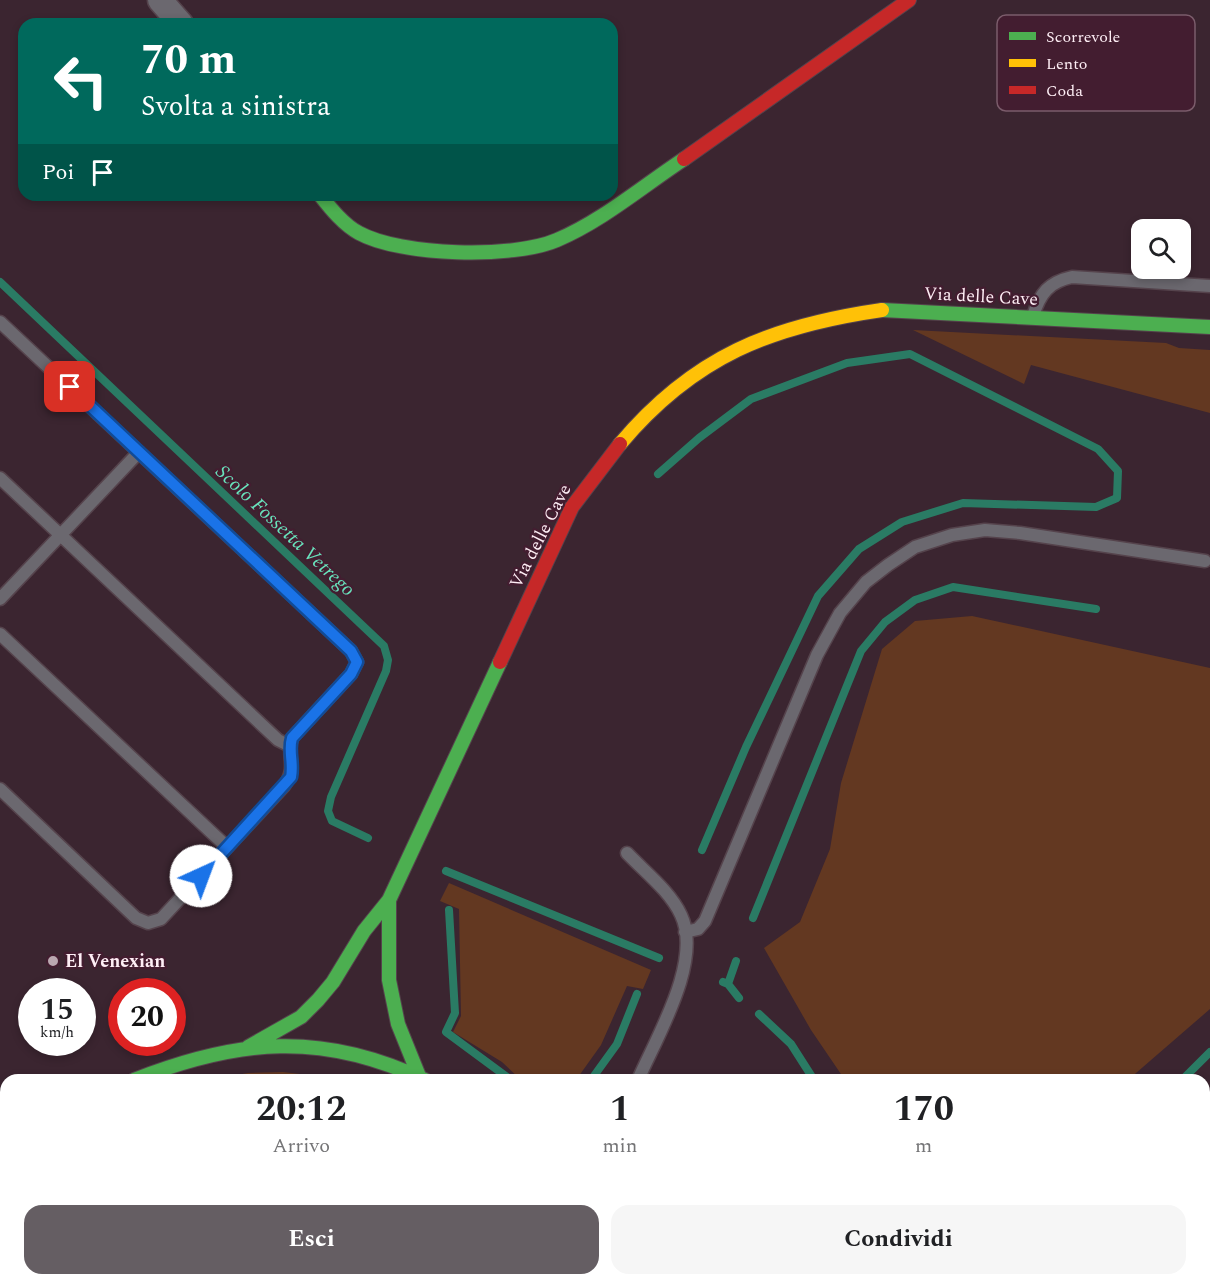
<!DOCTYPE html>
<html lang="it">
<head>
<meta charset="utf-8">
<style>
	:root { --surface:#fff; --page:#f6f6f6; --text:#202124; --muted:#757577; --accent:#655e63 }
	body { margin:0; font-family:Spectral,serif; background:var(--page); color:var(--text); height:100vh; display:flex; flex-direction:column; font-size:22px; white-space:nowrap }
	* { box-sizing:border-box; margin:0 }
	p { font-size:20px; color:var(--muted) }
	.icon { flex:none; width:33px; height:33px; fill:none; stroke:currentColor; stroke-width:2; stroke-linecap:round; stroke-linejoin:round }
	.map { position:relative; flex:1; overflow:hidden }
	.panel { position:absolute; left:0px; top:1074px; width:1210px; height:212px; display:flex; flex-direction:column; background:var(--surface); border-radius:18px 18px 0 0; box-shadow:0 3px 9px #0003 }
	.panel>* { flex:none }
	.guide { position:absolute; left:18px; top:18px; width:600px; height:183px; border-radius:18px; box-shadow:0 3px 9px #0003; background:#00695c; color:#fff; overflow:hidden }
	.buttons { position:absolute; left:1131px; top:219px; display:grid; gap:12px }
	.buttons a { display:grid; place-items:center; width:60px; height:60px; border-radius:12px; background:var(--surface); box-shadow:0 3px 9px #0003; font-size:30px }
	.speed { position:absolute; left:18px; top:978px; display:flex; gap:12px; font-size:30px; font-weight:700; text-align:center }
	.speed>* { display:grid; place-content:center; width:78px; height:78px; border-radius:50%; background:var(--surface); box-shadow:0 3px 9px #0003; line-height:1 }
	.speed small { font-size:15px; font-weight:400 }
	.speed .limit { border:9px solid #d22; background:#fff; color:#111 }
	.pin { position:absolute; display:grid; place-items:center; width:51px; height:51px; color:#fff; margin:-26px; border-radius:12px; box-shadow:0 3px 9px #0006 }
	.me { position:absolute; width:66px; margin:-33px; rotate:43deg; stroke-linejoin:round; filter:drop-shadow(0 0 4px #0008) }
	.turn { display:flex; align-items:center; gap:21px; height:126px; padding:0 24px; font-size:27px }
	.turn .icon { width:78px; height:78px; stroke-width:2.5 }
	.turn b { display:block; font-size:42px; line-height:51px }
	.then { display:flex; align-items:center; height:57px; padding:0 24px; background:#0003; gap:12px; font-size:22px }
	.eta { display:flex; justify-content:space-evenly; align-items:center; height:102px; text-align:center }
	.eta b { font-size:36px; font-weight:700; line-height:42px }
	.primary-button { display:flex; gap:12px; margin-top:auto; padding:12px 24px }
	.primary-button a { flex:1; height:69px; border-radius:18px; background:var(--accent); color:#fff; font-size:24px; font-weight:700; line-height:69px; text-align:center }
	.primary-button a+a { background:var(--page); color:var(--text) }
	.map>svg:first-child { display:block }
	.green { fill:#633821 }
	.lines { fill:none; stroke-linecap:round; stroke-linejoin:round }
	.stream { stroke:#2a7b64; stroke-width:8 }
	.lane-casing { stroke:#55434c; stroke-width:15 }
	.street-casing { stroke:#55434c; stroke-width:27 }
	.fast-casing { stroke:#55434c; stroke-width:16 }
	.slow-casing { stroke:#55434c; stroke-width:16 }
	.jam-casing { stroke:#55434c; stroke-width:16 }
	.lane { stroke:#6b686f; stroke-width:12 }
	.street { stroke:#6b686f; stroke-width:24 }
	.fast { stroke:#4caf50; stroke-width:14 }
	.slow { stroke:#ffc107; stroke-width:14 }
	.jam { stroke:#c62828; stroke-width:14 }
	.route-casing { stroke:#114b97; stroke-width:15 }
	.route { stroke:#1a73e8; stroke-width:10 }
	.poi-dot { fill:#baa8b0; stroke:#431d30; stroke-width:2 }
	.labels { text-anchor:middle; stroke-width:4.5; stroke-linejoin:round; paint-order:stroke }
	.street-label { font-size:18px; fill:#feeef5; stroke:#431d30 }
	.poi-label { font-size:18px; font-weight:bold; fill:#feeef5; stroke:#431d30; text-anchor:start }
	.water-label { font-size:20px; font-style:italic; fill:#68e3bc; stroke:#431d30 }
	.key { fill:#431d30; stroke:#7b5c6b; stroke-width:1.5 }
	.key-label { font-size:16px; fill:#feeef5 }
</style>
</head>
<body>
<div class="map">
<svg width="1210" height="1285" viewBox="0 0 1210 1285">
	<rect width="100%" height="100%" fill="#3b2530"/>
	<!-- green -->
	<path class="green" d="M 913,330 L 1166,343 L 1179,348 L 1210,350 L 1210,413 L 1031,365 L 1024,384 Z
		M 972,616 L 1210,668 L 1210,1009 L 1128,1080 L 845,1080 L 811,1030 L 764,948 L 800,922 L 830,849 L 841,783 L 882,649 L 915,621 Z
		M 449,883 L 651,970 L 643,989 L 627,986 L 601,1045 L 576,1080 L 521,1080 L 502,1062 L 453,1032 L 461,1016 L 459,909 L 440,901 Z
		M 283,1072 L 350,1080 L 208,1080 L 248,1073 Z
		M 6,1239 L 6,1280 L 569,1280 L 571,1285 L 0,1285 L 0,1250 Z"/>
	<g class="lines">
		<!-- stream -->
		<path class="stream" d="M 0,282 L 384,646 L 388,660 L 386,671 L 331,797 L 328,811 L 332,821 L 368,838
			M 658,474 L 699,438 L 751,399 L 847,363 L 910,354 L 1098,449 L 1118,471 L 1117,498 L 1096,507 L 963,503 L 902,522 L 859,549 L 818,596 L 746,747 L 702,850
			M 446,871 L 659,958
			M 449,910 L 455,1013 L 446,1032 L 511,1080
			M 753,918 L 861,651 L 885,622 L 915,600 L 953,587 L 1096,609
			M 723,982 L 728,984 L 739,998
			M 728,984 L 736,961
			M 759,1014 L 791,1044 L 814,1080
			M 591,1080 L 617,1044 L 637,994
			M 1182,1080 L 1210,1052"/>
		<!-- lane casing -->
		<g class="lane-casing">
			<path id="lane" d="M 1033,316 C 1040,293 1049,282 1072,277 L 1210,286
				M 0,322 L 351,651 L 357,662 L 351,674 L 292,738 C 286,758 298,766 284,786 L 161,919 L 148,923 L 136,918 L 0,789
				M 0,478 L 278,740 L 290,746
				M 0,599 L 139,452
				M 0,634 L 227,847
				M 627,853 C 645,872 670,891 681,915 C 703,961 656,1038 638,1080
				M 685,932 L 698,929 L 705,921 L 817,655 L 840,613 L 866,582 L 888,565 L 915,547 L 952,535 L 985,530 L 1020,533 L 1205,561
				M 657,1280 L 658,1285"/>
		</g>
		<!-- street casing -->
		<g class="street-casing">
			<path id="street" d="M 160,0 L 181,24"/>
		</g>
		<!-- fast casing -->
		<g class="fast-casing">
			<path id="fast" d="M 320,195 C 331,209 344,225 359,233 C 401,256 513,259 557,240 C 602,221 643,186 684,159
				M 882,310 L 1210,327
				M 389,900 L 389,980 L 398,1024 L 419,1076
				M 248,1047 L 301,1017 L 318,1000 L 333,982 L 364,931 L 389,900 L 500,662
				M 134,1080 C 238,1039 322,1031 425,1080"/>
		</g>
		<!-- slow casing -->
		<g class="slow-casing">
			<path id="slow" d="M 620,444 C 694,356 771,326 882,310
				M 592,1280 L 594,1285"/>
		</g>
		<!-- jam casing -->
		<g class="jam-casing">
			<path id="jam" d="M 684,159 L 909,0
				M 500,662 L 572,507 L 620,444
				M 0,1204 L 6,1194"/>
		</g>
		<!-- lane -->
		<use href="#lane" class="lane"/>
		<!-- street -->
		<use href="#street" class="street"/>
		<!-- fast -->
		<use href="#fast" class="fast"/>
		<!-- slow -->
		<use href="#slow" class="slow"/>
		<!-- jam -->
		<use href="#jam" class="jam"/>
	</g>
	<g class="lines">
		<!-- route casing -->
		<g class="route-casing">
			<path id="route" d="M 70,387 L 351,651 L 357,662 L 351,674 L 292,738 C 288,751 294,763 291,777 L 201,876"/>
		</g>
		<!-- route -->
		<use href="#route" class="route"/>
	</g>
	<!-- markers -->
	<circle class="poi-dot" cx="53" cy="961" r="6"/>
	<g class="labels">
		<!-- street labels -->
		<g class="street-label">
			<text transform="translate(981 296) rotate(3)" y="6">Via delle Cave</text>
			<text transform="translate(540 536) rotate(-63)" y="6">Via delle Cave</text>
		</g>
		<!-- poi labels -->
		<g class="poi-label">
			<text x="65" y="967">El Venexian</text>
		</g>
		<!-- water labels -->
		<g class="water-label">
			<text transform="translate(286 530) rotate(43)" y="7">Scolo Fossetta Vetrego</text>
		</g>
	</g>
	<!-- legend -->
	<rect x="997" y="15" width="198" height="96" rx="9" class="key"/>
	<rect x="1009" y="32" width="27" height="8" fill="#4caf50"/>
	<rect x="1009" y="59" width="27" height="8" fill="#ffc107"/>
	<rect x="1009" y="86" width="27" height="8" fill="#c62828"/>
	<g class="key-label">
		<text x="1046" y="42">Scorrevole</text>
		<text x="1046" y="69">Lento</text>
		<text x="1046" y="96">Coda</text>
	</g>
</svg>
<div class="buttons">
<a><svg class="icon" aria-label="search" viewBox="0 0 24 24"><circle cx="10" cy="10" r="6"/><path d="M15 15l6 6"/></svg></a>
</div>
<div class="speed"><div>15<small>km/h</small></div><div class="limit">20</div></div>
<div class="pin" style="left:70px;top:387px;background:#d93025"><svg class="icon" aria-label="arrive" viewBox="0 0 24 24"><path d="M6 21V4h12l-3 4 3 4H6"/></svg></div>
<svg class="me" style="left:201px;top:876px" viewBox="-20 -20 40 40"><circle r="19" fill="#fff"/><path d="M0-13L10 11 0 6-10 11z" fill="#1a73e8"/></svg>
<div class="guide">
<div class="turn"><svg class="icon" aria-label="left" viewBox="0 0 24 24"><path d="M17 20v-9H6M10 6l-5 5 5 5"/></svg><div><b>70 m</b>Svolta a sinistra</div></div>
<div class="then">Poi<svg class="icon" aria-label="arrive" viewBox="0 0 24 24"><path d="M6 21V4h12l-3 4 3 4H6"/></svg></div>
</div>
<section class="panel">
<div class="eta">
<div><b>20:12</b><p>Arrivo</p></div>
<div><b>1</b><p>min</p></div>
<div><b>170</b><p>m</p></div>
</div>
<div class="primary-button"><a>Esci</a><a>Condividi</a></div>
</section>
</div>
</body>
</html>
